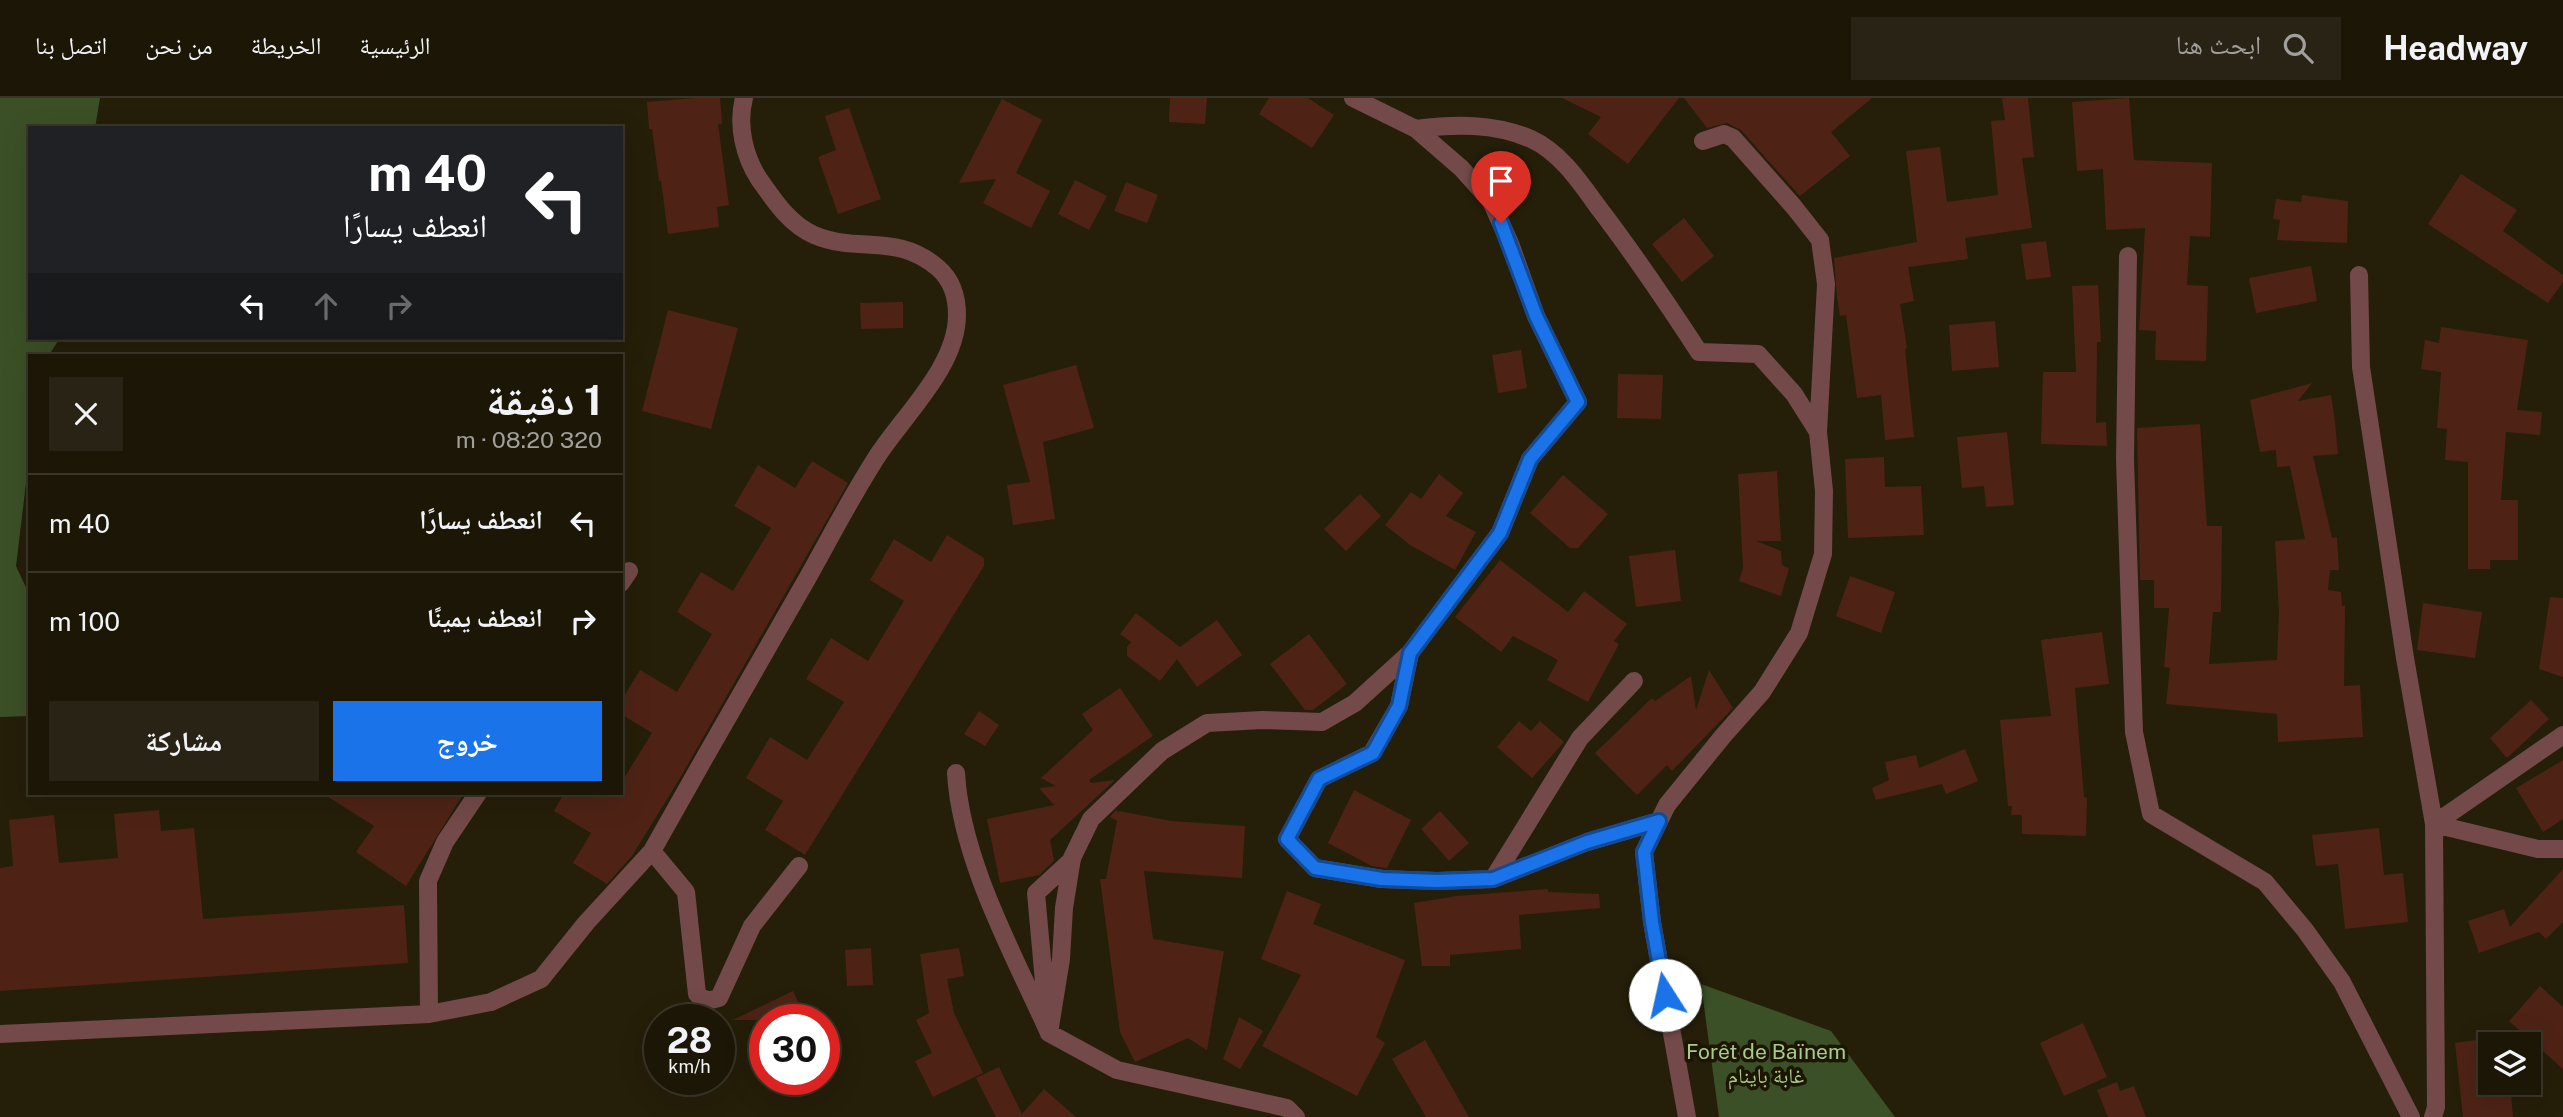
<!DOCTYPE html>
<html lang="ar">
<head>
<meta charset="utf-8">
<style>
	:root { --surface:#1c1607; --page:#292315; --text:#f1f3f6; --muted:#a09f9b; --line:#3a3528; --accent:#1a73e8 }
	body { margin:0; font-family:"Public Sans","Noto Naskh Arabic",sans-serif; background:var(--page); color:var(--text); direction:rtl; height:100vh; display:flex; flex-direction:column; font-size:26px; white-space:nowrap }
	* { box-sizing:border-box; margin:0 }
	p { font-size:23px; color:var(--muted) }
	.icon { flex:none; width:38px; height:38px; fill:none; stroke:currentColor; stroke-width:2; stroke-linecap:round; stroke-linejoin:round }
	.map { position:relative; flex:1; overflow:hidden; direction:ltr }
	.sheet { position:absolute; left:28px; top:256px; width:595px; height:441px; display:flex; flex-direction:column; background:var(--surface); border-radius:0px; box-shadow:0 7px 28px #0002,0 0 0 2px var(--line); direction:rtl }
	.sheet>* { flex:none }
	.hud { position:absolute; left:28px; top:28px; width:595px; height:214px; border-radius:0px; box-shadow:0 7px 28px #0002,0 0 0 2px var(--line); direction:rtl; background:#202124; color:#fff; overflow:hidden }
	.controls { position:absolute; left:2478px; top:934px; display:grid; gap:14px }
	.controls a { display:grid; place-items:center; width:63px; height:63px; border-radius:0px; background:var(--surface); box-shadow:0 7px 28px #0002,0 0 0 2px var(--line); font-size:35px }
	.speed { position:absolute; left:644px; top:906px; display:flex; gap:14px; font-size:35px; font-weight:700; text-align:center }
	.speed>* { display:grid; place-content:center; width:91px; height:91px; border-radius:50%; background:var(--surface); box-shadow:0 7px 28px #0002,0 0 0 2px var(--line); line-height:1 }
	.speed small { font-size:18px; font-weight:400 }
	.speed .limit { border:10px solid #d22; background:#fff; color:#111 }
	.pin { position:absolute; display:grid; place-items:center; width:60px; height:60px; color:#fff; margin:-72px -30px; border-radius:50% 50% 50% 0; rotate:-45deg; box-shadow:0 0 7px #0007 }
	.pin .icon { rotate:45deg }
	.me { position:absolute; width:77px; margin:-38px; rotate:350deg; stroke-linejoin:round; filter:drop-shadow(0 0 5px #0008) }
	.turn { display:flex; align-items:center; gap:24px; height:147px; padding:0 21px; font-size:32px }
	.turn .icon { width:91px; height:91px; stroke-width:2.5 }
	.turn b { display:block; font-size:49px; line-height:60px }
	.lanes { display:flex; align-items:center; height:66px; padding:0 21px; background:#0003; justify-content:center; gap:35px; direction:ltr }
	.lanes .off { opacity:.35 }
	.round { display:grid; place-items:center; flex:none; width:74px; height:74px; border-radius:0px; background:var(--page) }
	.head { display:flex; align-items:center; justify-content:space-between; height:119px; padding:0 21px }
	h1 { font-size:42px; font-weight:700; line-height:52px }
	.button { display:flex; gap:14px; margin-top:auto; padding:14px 21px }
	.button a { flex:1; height:80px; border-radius:0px; background:var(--accent); color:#fff; font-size:28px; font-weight:700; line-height:80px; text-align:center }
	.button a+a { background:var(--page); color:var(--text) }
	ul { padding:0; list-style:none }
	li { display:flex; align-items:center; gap:21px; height:98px; padding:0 21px; border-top:2px solid var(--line) }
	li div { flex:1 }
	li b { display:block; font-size:26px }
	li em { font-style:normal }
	header { display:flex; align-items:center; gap:42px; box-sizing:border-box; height:98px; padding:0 35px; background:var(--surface); border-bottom:2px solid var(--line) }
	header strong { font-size:33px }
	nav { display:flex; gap:38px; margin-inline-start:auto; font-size:24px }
	.search { width:490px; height:63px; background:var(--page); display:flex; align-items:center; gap:18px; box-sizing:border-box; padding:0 24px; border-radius:0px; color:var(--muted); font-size:26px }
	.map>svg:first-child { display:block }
	.forest { fill:#3c5027 }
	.building { fill:#4e2316 }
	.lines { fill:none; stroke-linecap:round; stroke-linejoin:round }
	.street { stroke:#734949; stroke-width:18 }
	.route-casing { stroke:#114b97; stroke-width:18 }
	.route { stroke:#1a73e8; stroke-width:12 }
	.labels { text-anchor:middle; stroke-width:7; stroke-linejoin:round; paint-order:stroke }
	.park-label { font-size:21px; fill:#a8cb87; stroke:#1b1502 }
</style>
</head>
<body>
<header>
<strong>Headway</strong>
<div class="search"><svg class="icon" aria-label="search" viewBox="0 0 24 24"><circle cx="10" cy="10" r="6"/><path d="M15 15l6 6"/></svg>ابحث هنا</div>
<nav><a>الرئيسية</a><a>الخريطة</a><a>من نحن</a><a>اتصل بنا</a></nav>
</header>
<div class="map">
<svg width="2563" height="1019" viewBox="0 0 2563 1019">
	<rect width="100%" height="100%" fill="#251e09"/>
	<!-- forest -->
	<path class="forest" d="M 0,0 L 100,0 L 95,30 L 30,30 L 30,240 L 60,240 L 49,257 L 30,257 L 30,352 L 16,468 L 30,498 L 30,618 L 0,619 Z
		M 1701,886 L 1831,933 L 1895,1019 L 1719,1019 Z"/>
	<!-- building -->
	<path class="building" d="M 694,0 L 720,0 L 722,26 L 718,26 L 729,107 L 717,109 L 719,129 L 668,136 L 661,83 L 659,83 L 652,31 L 649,31 L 647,4 Z
		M 1170,0 L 1207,0 L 1205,26 L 1169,24 Z
		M 1269,0 L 1308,0 L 1334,17 L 1312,50 L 1259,16 Z
		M 1562,0 L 1679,0 L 1628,66 L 1588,36 L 1601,19 Z
		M 1684,0 L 1872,0 L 1831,34 L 1850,58 L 1800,98 L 1741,32 L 1727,25 L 1707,30 Z
		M 2002,0 L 2028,0 L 2034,59 L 2022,60 L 2032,130 L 1965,140 L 1968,161 L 1908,169 L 1914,203 L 1900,206 L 1907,250 L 1905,251 L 1914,339 L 1885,342 L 1881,297 L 1857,300 L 1846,217 L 1840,218 L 1837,199 L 1834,160 L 1917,144 L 1906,53 L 1940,49 L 1947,104 L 1998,97 L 1991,23 L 2005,22 Z
		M 2129,0 L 2134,62 L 2212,65 L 2210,139 L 2190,138 L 2187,187 L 2208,188 L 2206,263 L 2155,262 L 2156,233 L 2139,232 L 2145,130 L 2106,132 L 2103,71 L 2077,73 L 2072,4 Z
		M 1002,1 L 1042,22 L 1016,75 L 1050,93 L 1031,130 L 983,105 L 996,81 L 959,85 Z
		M 849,10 L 881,101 L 838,116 L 818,59 L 836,52 L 825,18 Z
		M 2461,76 L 2517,112 L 2503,133 L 2563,177 L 2563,184 L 2548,205 L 2428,126 Z
		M 1075,82 L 1107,98 L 1089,132 L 1058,116 Z
		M 1126,84 L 1158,97 L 1147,125 L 1114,113 Z
		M 2302,97 L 2348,103 L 2347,145 L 2277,142 L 2280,122 L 2273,121 L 2276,101 L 2301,104 Z
		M 1684,120 L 1714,158 L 1682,184 L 1652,146 Z
		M 2046,143 L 2051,179 L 2026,182 L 2021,146 Z
		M 2311,168 L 2317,203 L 2256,215 L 2249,180 Z
		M 2098,187 L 2101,244 L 2097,244 L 2096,325 L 2106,324 L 2107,348 L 2041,346 L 2043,274 L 2076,274 L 2072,188 Z
		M 903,204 L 903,230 L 861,231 L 860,205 Z
		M 668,212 L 738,230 L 711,331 L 642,313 Z
		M 1995,223 L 1999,269 L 1952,273 L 1949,227 Z
		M 2441,229 L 2528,242 L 2517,312 L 2542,314 L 2540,337 L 2506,334 L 2501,402 L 2518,402 L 2518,462 L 2490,462 L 2490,471 L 2468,471 L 2468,364 L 2445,362 L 2447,331 L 2437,330 L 2441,274 L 2421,271 L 2425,242 L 2439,245 Z
		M 1521,252 L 1527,290 L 1498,295 L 1492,257 Z
		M 1076,267 L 1094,330 L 1043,344 L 1055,421 L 1013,427 L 1007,387 L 1030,384 L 1003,287 Z
		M 1618,276 L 1663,277 L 1661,321 L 1617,320 Z
		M 2312,285 L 2298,303 L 2331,297 L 2335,324 L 2338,356 L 2313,358 L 2332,440 L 2337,439 L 2339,472 L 2330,472 L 2328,492 L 2341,494 L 2342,508 L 2345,508 L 2344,588 L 2360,587 L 2363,639 L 2278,644 L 2277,616 L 2166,606 L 2170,570 L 2164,569 L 2169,510 L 2154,510 L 2154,482 L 2140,482 L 2137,330 L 2200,326 L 2207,428 L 2222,428 L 2221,514 L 2213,514 L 2209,566 L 2277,562 L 2279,513 L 2275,443 L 2305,441 L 2290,368 L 2277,369 L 2276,352 L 2260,354 L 2250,302 Z
		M 2007,334 L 2014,407 L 1986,409 L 1984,388 L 1962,390 L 1957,339 Z
		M 1884,359 L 1885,389 L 1921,388 L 1924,437 L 1848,440 L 1845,361 Z
		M 812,363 L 848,385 L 680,680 L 632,758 L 607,786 L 573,765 L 591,735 L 554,713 L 564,695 L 621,695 L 621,685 L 652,635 L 621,616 L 621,603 L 640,572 L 677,594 L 712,536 L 677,514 L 701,474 L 733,493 L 771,430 L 734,408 L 758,367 L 795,390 Z
		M 1777,373 L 1781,443 L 1756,443 L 1781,453 L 1782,467 L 1789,470 L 1781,498 L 1739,483 L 1743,470 L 1738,376 Z
		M 1439,376 L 1463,395 L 1446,418 L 1476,434 L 1455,472 L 1410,447 L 1385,427 L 1411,394 L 1421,401 Z
		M 1563,377 L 1608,416 L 1578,450 L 1570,450 L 1530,415 Z
		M 1360,396 L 1381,418 L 1346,453 L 1324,431 Z
		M 947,437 L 984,460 L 984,468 L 805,757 L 765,732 L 783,703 L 746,680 L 770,639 L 807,662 L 844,604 L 806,581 L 831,540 L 868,563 L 904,503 L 870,482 L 894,441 L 931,464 Z
		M 1675,452 L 1681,503 L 1636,509 L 1629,458 Z
		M 1500,462 L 1568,514 L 1584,493 L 1627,526 L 1614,543 L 1619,546 L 1588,604 L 1547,582 L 1558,562 L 1513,538 L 1501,554 L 1455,519 Z
		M 1850,478 L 1895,494 L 1881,535 L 1836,518 Z
		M 2550,499 L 2563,500 L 2563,579 L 2539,571 Z
		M 2423,505 L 2482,514 L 2475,560 L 2417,552 Z
		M 1136,515 L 1180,549 L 1217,522 L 1242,557 L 1197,589 L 1177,561 L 1160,583 L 1127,558 L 1127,549 L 1131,544 L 1120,536 Z
		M 2102,534 L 2109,586 L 2075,590 L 2084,699 L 2087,700 L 2086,738 L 2022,736 L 2022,717 L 2011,717 L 2012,708 L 2008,708 L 2000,622 L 2051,618 L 2041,542 Z
		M 1309,536 L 1347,586 L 1313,612 L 1305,612 L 1270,566 Z
		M 1709,572 L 1733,610 L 1672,673 L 1667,667 L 1637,697 L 1595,655 L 1652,600 L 1655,603 L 1691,578 L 1696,612 Z
		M 1120,590 L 1153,638 L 1089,682 L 1091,685 L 1115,682 L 1050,742 L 1054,763 L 1039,777 L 1000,785 L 987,721 L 1054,707 L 1039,690 L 1056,688 L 1041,680 L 1093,632 L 1082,616 Z
		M 2531,602 L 2549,621 L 2507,660 L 2490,640 Z
		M 979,613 L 999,627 L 985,648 L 964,636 Z
		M 1519,623 L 1531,633 L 1540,623 L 1564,644 L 1532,680 L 1497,649 Z
		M 1965,651 L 1978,683 L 1946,696 L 1942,686 L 1876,702 L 1872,690 L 1889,682 L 1885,664 L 1916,657 L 1919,670 Z
		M 2563,662 L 2563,721 L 2543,734 L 2516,690 Z
		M 1354,692 L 1411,722 L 1387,770 L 1372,768 L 1328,745 Z
		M 322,695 L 464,695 L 406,788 L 356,754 L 374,728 Z
		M 159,712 L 161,733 L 194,730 L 203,821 L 404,807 L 408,865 L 0,893 L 0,770 L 13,768 L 9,722 L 54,717 L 59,765 L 118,760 L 114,716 Z
		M 1116,712 L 1119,715 L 1119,713 L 1171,723 L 1245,728 L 1242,780 L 1144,773 L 1153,841 L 1224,853 L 1207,952 L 1188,940 L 1135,964 L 1120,934 L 1100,781 L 1106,781 L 1117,723 L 1110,719 Z
		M 1440,713 L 1469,745 L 1449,763 L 1421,731 Z
		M 2379,730 L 2384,777 L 2403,775 L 2408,824 L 2345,831 L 2338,766 L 2316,768 L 2312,737 Z
		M 2563,771 L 2563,824 L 2546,841 L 2539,834 L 2479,855 L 2468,823 L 2504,811 L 2510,829 Z
		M 1548,791 L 1548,794 L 1599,796 L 1600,810 L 1519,817 L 1521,851 L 1450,857 L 1450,868 L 1422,868 L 1414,805 L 1457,798 Z
		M 1287,793 L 1321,806 L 1313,826 L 1405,862 L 1376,939 L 1385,945 L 1357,998 L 1262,948 L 1301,877 L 1261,861 Z
		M 871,850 L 873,887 L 847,888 L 845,852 Z
		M 959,850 L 964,878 L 947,881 L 954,915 L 983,975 L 933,999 L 915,963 L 932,955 L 916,922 L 929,915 L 920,856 Z
		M 2540,888 L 2563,909 L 2563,971 L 2509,923 Z
		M 793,893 L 807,922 L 733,922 Z
		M 1239,919 L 1263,933 L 1240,971 L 1223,961 Z
		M 2083,925 L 2107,979 L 2064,998 L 2040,945 Z
		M 2490,940 L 2490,985 L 2510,985 L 2513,1019 L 2463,1019 L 2455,945 Z
		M 1425,942 L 1469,1019 L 1426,1019 L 1392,961 Z
		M 999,969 L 1022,1016 L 1044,991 L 1076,1019 L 996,1019 L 976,980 Z
		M 2117,984 L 2120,993 L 2134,988 L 2146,1019 L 2108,1019 L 2097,992 Z"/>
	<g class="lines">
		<!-- street -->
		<path class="street" d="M 744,0 C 737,27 744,58 759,81 C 774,102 789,126 814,137 C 859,156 896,134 938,170 C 952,182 957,198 957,217 C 957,268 905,316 878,357 C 852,397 830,440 807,481 C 755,571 703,662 652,753 L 686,794 L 697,896 C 704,903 710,903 719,900 L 752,828 L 799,768
			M 1416,31 C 1455,26 1494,25 1531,41 C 1560,54 1580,84 1598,109 C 1634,156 1667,205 1699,254 L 1758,256 L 1794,296 L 1818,334 L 1824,393 L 1823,456 L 1799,535 L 1762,594 L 1723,638 L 1667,707 L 1644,754 L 1652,824 L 1687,1019
			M 1703,43 L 1724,36 L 1733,40 L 1794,109 L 1820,142 L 1826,186 L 1818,334
			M 2128,158 L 2125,361 L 2134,634 L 2151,716 L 2265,784 L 2305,832 L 2342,884 L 2411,1019
			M 2359,177 L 2361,269 L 2405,560 L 2434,726 L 2436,1009 L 2433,1019
			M 621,485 L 629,473
			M 1410,555 L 1399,608 L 1372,655 L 1319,681 L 1287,741 L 1315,770 L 1382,781 L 1437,783 L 1493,781 L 1587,744 L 1659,723
			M 956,675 C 961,762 1014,857 1049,935
			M 2434,726 L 2563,637
			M 2434,726 L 2538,751 L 2563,751
			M 1493,781 L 1580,640 L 1634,583
			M 429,916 L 428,783 L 445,744 L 478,695
			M 1047,917 L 1036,795 L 1072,762
			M 0,936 L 429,916 L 491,904 L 541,881 L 586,825 L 652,753
			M 1296,1019 L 1287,1010 L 1117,972 L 1049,935 L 1061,861 L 1064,810 L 1072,760 L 1091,721 L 1162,653 L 1207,625 L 1262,622 L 1322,624 L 1355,605 L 1410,555 L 1500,435 L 1530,361 L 1578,304 L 1536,218 L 1511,148 L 1491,103 L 1461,70 L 1416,31 L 1353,0"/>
	</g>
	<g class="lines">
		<!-- route casing -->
		<g class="route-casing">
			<path id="route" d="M 1501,125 L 1536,218 L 1578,304 L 1530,361 L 1500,435 L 1410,555 L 1399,608 L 1373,655 L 1319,681 L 1287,741 L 1315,770 L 1382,781 L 1437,783 L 1493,781 L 1587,744 L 1659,723 L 1644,754 L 1652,824 L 1665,897"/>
		</g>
		<!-- route -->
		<use href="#route" class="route"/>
	</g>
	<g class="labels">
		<!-- park labels -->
		<g class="park-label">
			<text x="1766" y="961">Forêt de Baïnem<tspan x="1766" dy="24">غابة باينام</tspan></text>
		</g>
	</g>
</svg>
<div class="controls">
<a><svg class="icon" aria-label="layers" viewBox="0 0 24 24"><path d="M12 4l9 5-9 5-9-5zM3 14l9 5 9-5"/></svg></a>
</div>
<div class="speed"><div>28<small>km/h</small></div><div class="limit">30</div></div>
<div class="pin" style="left:1501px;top:125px;background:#d93025"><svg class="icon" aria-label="arrive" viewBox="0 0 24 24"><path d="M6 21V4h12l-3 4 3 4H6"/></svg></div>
<svg class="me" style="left:1665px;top:897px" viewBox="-20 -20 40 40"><circle r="19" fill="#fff"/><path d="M0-13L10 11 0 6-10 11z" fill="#1a73e8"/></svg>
<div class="hud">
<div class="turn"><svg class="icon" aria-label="left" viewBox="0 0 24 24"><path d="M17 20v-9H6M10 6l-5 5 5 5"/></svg><div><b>40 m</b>انعطف يسارًا</div></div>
<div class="lanes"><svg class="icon" aria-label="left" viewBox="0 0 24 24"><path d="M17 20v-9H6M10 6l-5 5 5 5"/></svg><svg class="icon off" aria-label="ahead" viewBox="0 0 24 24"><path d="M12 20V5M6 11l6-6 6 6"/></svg><svg class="icon off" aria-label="right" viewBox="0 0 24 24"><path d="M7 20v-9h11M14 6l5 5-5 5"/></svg></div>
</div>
<section class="sheet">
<div class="head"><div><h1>1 دقيقة</h1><p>320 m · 08:20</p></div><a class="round"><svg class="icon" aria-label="close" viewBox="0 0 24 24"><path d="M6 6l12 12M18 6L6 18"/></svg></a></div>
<ul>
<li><svg class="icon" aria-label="left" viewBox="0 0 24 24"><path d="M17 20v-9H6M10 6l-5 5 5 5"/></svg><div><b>انعطف يسارًا</b></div><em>40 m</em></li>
<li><svg class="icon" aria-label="right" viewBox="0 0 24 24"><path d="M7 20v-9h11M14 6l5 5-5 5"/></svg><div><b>انعطف يمينًا</b></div><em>100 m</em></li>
</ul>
<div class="button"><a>خروج</a><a>مشاركة</a></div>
</section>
</div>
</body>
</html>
